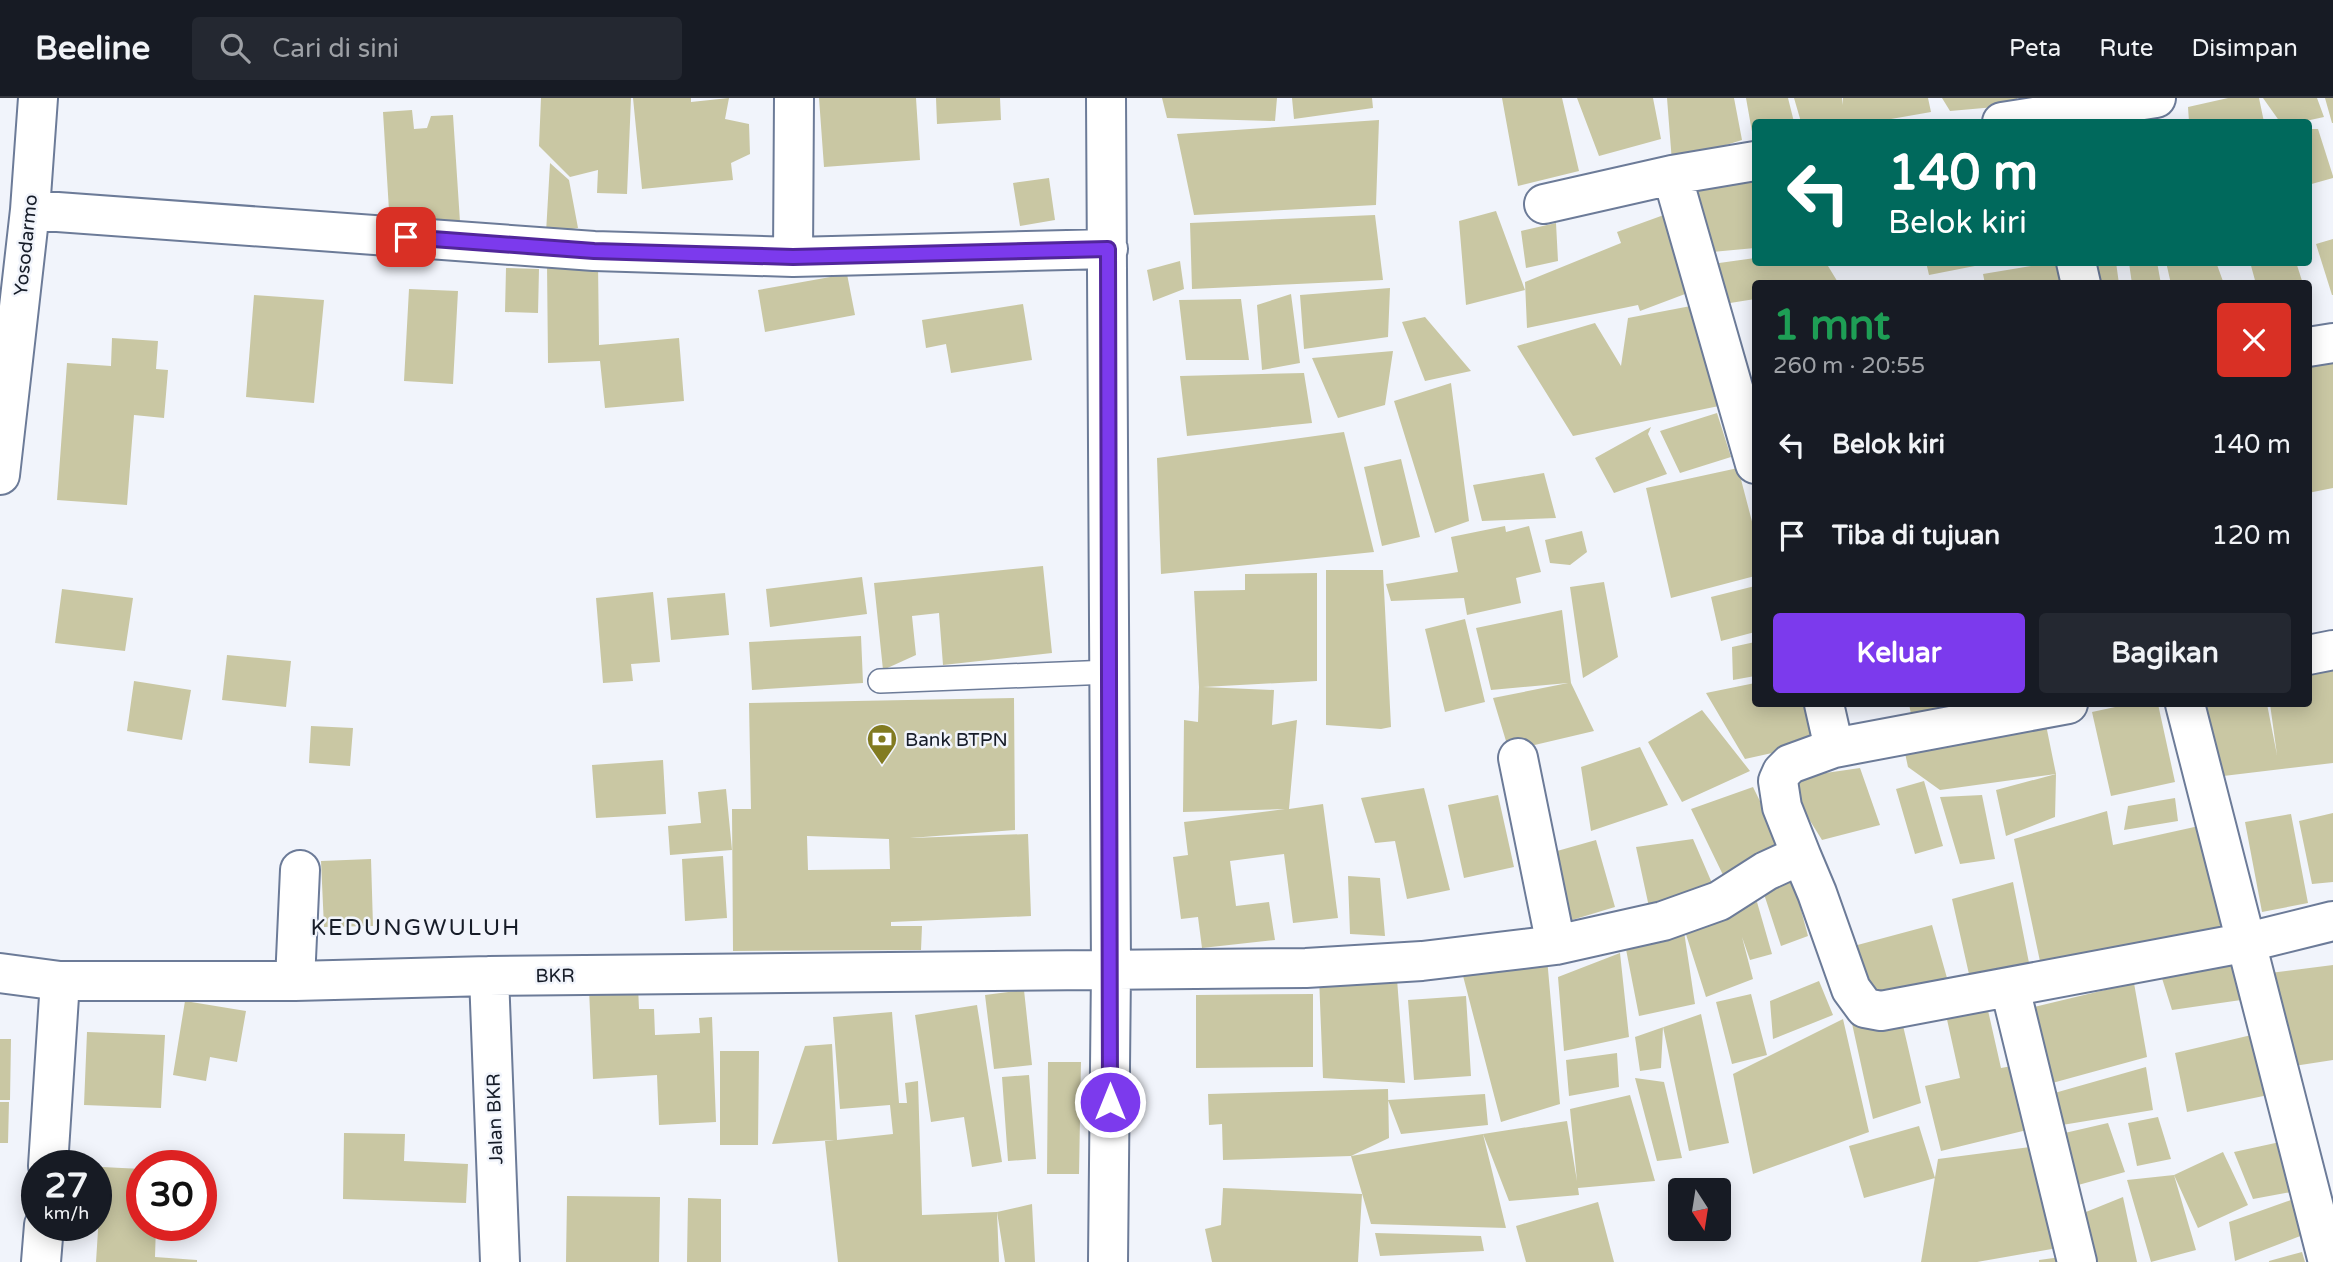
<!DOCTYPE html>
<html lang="id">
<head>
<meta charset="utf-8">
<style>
	:root { --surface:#171b24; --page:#242831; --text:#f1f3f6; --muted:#9ea1a6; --line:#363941; --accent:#7c3aed }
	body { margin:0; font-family:"Varela Round",sans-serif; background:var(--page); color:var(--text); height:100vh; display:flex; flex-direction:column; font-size:26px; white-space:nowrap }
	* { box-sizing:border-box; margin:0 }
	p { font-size:23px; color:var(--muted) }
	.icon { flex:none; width:38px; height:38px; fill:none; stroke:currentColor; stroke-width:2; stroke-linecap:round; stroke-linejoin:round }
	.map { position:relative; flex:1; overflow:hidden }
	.sheet { position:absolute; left:1752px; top:182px; width:560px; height:427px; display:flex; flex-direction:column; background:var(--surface); border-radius:7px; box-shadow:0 4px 18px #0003 }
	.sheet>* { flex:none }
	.top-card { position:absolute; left:1752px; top:21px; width:560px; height:147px; border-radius:7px; box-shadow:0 4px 18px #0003; background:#00695c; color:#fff; overflow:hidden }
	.needle { width:46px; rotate:168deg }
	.tools { position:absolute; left:1668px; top:1080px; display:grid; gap:14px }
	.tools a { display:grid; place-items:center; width:63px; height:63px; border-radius:7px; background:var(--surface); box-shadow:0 4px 18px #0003; font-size:35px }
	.speed { position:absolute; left:21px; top:1052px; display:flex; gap:14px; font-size:35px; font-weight:700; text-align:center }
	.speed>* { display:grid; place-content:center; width:91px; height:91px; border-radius:50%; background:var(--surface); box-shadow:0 4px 18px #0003; line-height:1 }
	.speed small { font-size:18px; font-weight:400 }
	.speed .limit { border:10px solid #d22; background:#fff; color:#111 }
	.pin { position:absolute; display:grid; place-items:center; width:60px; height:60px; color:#fff; margin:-30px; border-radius:14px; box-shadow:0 4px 10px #0006 }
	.me { position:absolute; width:77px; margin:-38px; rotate:0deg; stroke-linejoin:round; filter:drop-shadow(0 0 5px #0008) }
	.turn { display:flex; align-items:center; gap:24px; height:147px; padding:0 21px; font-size:32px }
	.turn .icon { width:91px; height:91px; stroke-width:2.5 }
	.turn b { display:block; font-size:49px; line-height:60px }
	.round { display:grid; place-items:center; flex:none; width:74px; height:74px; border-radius:7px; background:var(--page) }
	.head { display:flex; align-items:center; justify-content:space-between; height:119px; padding:0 21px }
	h1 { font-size:42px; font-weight:700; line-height:52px; color:#1e9e55 }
	.primary-button { display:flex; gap:14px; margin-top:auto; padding:14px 21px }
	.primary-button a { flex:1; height:80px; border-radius:7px; background:var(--accent); color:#fff; font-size:28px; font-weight:700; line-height:80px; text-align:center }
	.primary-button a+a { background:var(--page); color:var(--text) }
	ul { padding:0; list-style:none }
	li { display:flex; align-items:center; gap:21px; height:91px; padding:0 21px }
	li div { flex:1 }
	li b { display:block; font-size:26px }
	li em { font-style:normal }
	header { display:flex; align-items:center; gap:42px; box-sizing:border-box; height:98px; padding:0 35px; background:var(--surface); border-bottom:2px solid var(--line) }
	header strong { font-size:33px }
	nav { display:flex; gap:38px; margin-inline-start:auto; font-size:24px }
	.search { width:490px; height:63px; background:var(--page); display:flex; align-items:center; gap:18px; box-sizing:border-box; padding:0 24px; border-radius:7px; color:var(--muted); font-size:26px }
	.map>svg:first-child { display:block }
	.building { fill:#c9c7a3; fill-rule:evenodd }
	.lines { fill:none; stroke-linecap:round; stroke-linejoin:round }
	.lane-casing { stroke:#6c7b98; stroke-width:26 }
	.street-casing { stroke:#6c7b98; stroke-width:42 }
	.lane { stroke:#fff; stroke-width:23 }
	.street { stroke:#fff; stroke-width:38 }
	.route-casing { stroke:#51269a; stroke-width:18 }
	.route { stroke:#7c3aed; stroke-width:12 }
	.labels { text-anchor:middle; stroke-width:5; stroke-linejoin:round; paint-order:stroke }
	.street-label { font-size:19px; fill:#161c28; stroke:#f1f4fb }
	.poi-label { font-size:19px; fill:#161c28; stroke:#f1f4fb; text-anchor:start }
	.quarter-label { font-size:23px; letter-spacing:2px; fill:#161c28; stroke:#f1f4fb }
</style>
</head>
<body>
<header>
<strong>Beeline</strong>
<div class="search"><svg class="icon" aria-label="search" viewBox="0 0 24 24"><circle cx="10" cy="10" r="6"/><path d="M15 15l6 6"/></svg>Cari di sini</div>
<nav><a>Peta</a><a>Rute</a><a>Disimpan</a></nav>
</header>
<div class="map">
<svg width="2333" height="1164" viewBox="0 0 2333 1164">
	<rect width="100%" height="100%" fill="#f1f4fb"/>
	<!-- building -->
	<path class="building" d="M 541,0 L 631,0 L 627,96 L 597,95 L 598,72 L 570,79 L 539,48 Z
		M 633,0 L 691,0 L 691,4 L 729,0 L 725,21 L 749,26 L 750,56 L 731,65 L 733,82 L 642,91 Z
		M 819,0 L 916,0 L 920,62 L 824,69 Z
		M 936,0 L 1000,0 L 1001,22 L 937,26 Z
		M 1162,0 L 1277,0 L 1275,23 L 1167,20 Z
		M 1292,0 L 1372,0 L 1373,10 L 1294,21 Z
		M 1502,0 L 1562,0 L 1579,73 L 1518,88 Z
		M 1577,0 L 1653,0 L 1661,41 L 1599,58 Z
		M 1667,0 L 1734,0 L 1742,42 L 1672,64 Z
		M 1746,0 L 1788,0 L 1794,24 L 1755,24 L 1754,45 Z
		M 1794,0 L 1842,0 L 1843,7 L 1843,0 L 1928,0 L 1931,14 L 1874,24 L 1801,24 Z
		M 1942,0 L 2017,0 L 2018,7 L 1950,13 Z
		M 2228,0 L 2259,0 L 2264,24 L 2189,24 L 2188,9 Z
		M 2263,0 L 2317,0 L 2324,19 L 2301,24 L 2280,24 Z
		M 2325,0 L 2333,0 L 2333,25 L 2332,25 Z
		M 412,12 L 414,31 L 427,30 L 431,18 L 453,17 L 460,124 L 390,129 L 383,14 Z
		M 1379,22 L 1376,107 L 1194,117 L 1177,36 Z
		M 2308,31 L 2318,31 L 2333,78 L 2333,80 L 2308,87 Z
		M 550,65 L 569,82 L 578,130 L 546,135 Z
		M 1049,80 L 1055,122 L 1020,128 L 1013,85 Z
		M 1755,82 L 1755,150 L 1712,154 L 1683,85 Z
		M 1496,113 L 1525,192 L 1466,207 L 1459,123 Z
		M 1672,114 L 1693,193 L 1640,213 L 1638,207 L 1527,230 L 1525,184 L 1621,145 L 1617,134 Z
		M 1375,117 L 1383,182 L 1192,191 L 1190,125 Z
		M 1556,125 L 1558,163 L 1526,170 L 1521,133 Z
		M 2333,141 L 2333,197 L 2332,197 L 2316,146 Z
		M 1755,160 L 1755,164 L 1820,164 L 1828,168 L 1839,186 L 1755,186 L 1755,201 L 1724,206 L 1712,166 Z
		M 1180,163 L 1184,191 L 1153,203 L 1147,172 Z
		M 1926,164 L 1985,164 L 1985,166 L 1929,177 Z
		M 2056,164 L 2062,186 L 1985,186 L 1983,176 Z
		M 2085,164 L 2116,164 L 2119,186 L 2093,186 Z
		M 2157,164 L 2161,186 L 2132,186 L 2129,165 Z
		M 2166,164 L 2216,164 L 2224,186 L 2171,186 Z
		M 2250,164 L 2296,164 L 2303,186 L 2256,186 Z
		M 598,165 L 599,247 L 679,240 L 684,303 L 605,310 L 600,263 L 548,265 L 547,166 Z
		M 506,170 L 539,171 L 538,215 L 505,214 Z
		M 847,176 L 855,217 L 765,234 L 758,192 Z
		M 1390,190 L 1388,239 L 1304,251 L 1300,197 Z
		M 409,191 L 458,193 L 453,286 L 404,283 Z
		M 1291,196 L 1300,265 L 1262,272 L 1257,207 Z
		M 254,197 L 324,202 L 314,305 L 246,299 Z
		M 1241,201 L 1249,262 L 1186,262 L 1179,202 Z
		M 1023,206 L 1032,262 L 951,275 L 946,246 L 926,250 L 922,222 Z
		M 1696,207 L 1719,308 L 1573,338 L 1517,248 L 1595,225 L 1621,268 L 1628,220 Z
		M 1425,219 L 1471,273 L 1425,283 L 1402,224 Z
		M 112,240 L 158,243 L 156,271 L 168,272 L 164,320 L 134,317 L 127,407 L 57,402 L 67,265 L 111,268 Z
		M 1393,253 L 1385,307 L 1338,320 L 1312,260 Z
		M 2308,261 L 2333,264 L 2333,390 L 2308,395 Z
		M 1304,275 L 1312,325 L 1187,338 L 1180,278 Z
		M 1451,285 L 1469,423 L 1435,435 L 1394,303 Z
		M 1717,315 L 1731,359 L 1680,375 L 1660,333 Z
		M 1651,329 L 1648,336 L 1667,376 L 1614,395 L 1595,360 Z
		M 1344,334 L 1374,454 L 1161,476 L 1157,360 Z
		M 1401,361 L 1420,439 L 1382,448 L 1364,369 Z
		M 1738,370 L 1755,435 L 1755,478 L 1671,500 L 1646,390 Z
		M 1544,375 L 1556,420 L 1482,423 L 1473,387 Z
		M 1505,428 L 1506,434 L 1529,428 L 1541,474 L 1516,480 L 1521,505 L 1467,517 L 1464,500 L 1391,503 L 1386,486 L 1458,474 L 1451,439 Z
		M 1582,433 L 1587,454 L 1570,467 L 1550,465 L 1545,442 Z
		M 1043,468 L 1052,555 L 943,567 L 939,515 L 912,518 L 916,557 L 883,572 L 874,485 Z
		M 1326,472 L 1383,472 L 1391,629 L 1381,631 L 1326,627 Z
		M 1317,475 L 1317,583 L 1203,589 L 1274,592 L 1272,627 L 1297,622 L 1289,711 L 1323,706 L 1338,820 L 1293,825 L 1284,756 L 1230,763 L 1236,808 L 1269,804 L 1275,842 L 1202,850 L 1198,819 L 1181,821 L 1173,759 L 1188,757 L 1184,724 L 1285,711 L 1183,714 L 1184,622 L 1198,624 L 1199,589 L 1194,493 L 1245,492 L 1245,476 Z
		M 862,479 L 867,516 L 770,529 L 766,491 Z
		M 1604,484 L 1618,559 L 1583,580 L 1570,489 Z
		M 1755,488 L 1755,534 L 1721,543 L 1711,499 Z
		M 62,491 L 133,500 L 125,553 L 55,545 Z
		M 653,494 L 660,564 L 631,566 L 633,583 L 603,585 L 596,500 Z
		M 725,495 L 729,537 L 671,542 L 667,500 Z
		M 1562,512 L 1571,585 L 1594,633 L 1509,653 L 1493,600 L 1568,585 L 1491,592 L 1476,530 Z
		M 1465,521 L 1485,604 L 1445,614 L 1425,531 Z
		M 861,538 L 863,585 L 752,592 L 749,544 Z
		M 1755,544 L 1755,578 L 1733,582 L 1732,549 Z
		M 227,557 L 291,563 L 286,609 L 222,602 Z
		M 2333,564 L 2333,665 L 2215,679 L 2199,606 L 2267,606 L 2277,657 L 2270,606 L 2308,606 L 2308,568 Z
		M 134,583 L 191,592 L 182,642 L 127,633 Z
		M 1755,585 L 1755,606 L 1814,606 L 1823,644 L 1745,661 L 1706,595 Z
		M 1014,600 L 1015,732 L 910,740 L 1028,736 L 1031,818 L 891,824 L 891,828 L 922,828 L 921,852 L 733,853 L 732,711 L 751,711 L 749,605 ZM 807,738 L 889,741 L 890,771 L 808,772 Z
		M 1909,606 L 1952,606 L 1952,607 L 1911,616 Z
		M 2129,606 L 2158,606 L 2175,684 L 2111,698 L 2092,614 Z
		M 1702,612 L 1750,673 L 1682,704 L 1648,644 Z
		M 2046,627 L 2056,676 L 2055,719 L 2006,738 L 1996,692 L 2056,676 L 1940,692 L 1908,669 L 1903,646 Z
		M 311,628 L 353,630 L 350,668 L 309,665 Z
		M 1640,649 L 1668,707 L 1591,733 L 1581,669 Z
		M 663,662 L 666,716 L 596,720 L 592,667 Z
		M 1860,670 L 1880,727 L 1822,742 L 1784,681 Z
		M 1924,683 L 1943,748 L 1915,756 L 1896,691 Z
		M 1753,689 L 1784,752 L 1724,779 L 1691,711 Z
		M 1424,690 L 1450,792 L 1407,801 L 1395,743 L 1375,745 L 1361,700 Z
		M 726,691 L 732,752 L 670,757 L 668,728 L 701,725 L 698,694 Z
		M 1498,697 L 1514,769 L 1464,780 L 1448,707 Z
		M 1982,697 L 1995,761 L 1960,766 L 1940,699 Z
		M 2175,700 L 2178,723 L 2124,732 L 2128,708 Z
		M 2107,713 L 2113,747 L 2208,726 L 2234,833 L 2041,868 L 2014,741 Z
		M 2333,715 L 2333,784 L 2312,786 L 2299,723 Z
		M 2291,716 L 2308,805 L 2262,814 L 2245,724 Z
		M 1693,741 L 1715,792 L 1649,809 L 1636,749 Z
		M 1596,742 L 1615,809 L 1562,825 L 1543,757 Z
		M 723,758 L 727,820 L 685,823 L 682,761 Z
		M 371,761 L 373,828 L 324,829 L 321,763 Z
		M 1348,778 L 1380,780 L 1385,838 L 1350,836 Z
		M 1793,782 L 1808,838 L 1781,848 L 1763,793 Z
		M 2013,784 L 2031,875 L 1971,885 L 1952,801 Z
		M 1757,804 L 1772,856 L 1750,862 L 1742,839 L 1753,881 L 1706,899 L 1683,827 L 1695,906 L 1639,918 L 1624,841 Z
		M 1932,827 L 1949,887 L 1873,901 L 1850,849 Z
		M 1620,855 L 1629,939 L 1564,953 L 1558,879 Z
		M 2231,859 L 2248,901 L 2172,912 L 2160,874 Z
		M 1547,860 L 1560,1006 L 1501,1024 L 1462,874 Z
		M 2333,867 L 2333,962 L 2294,968 L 2270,875 Z
		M 1319,879 L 1397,881 L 1405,985 L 1323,980 Z
		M 1819,883 L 1833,917 L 1773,941 L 1770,903 Z
		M 2134,885 L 2147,959 L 2045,987 L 2030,910 Z
		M 638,888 L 639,911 L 654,911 L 655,937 L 700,935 L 699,920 L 712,919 L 716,1024 L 659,1027 L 657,977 L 593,981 L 589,891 Z
		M 1024,892 L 1032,967 L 994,971 L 985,897 Z
		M 1313,896 L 1313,969 L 1196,970 L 1196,897 Z
		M 1751,896 L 1767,957 L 1732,966 L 1716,904 Z
		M 1466,898 L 1471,978 L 1414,982 L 1408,902 Z
		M 185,903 L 246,913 L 237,964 L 210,959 L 206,983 L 173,977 Z
		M 977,907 L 1002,1064 L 972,1069 L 964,1019 L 931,1024 L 915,917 Z
		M 1987,908 L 2001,970 L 2012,968 L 2027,1032 L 1941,1053 L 1925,988 L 1960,980 L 1946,917 Z
		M 1849,912 L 1901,919 L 1921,1005 L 1873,1021 Z
		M 892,914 L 899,1005 L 907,1005 L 905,985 L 918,983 L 922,1117 L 997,1114 L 1032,1106 L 1035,1164 L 1005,1164 L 997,1114 L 999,1164 L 838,1164 L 825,1043 L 834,1042 L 772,1046 L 805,948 L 832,946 L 837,1042 L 893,1036 L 890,1007 L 840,1011 L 833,919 Z
		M 1701,916 L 1729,1045 L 1689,1053 L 1663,929 L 1661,970 L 1640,973 L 1635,939 Z
		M 1843,921 L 1869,1034 L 1753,1076 L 1733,976 Z
		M 87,934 L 165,937 L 161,1010 L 84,1007 Z
		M 2260,935 L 2273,996 L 2187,1014 L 2175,955 Z
		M 0,941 L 11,941 L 10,1002 L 0,1002 Z
		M 720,953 L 759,953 L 758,1047 L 720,1047 Z
		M 1617,955 L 1619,989 L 1569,998 L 1566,962 Z
		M 1048,964 L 1081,964 L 1079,1076 L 1047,1076 Z
		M 2146,969 L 2153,1012 L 2056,1028 L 2051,996 Z
		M 1029,977 L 1036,1061 L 1008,1063 L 1002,979 Z
		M 1635,980 L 1664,984 L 1682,1060 L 1657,1063 Z
		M 1388,991 L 1389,1040 L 1351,1058 L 1483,1036 L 1567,1023 L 1577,1083 L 1570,1011 L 1630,997 L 1655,1083 L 1578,1090 L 1579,1097 L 1509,1103 L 1483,1036 L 1506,1130 L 1371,1126 L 1351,1058 L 1223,1062 L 1222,1026 L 1209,1027 L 1208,996 Z
		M 1485,996 L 1488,1027 L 1401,1036 L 1388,1002 Z
		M 0,1004 L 9,1004 L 8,1045 L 0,1045 Z
		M 2158,1019 L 2171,1061 L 2137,1068 L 2128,1025 Z
		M 2108,1025 L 2125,1074 L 2071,1089 L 2056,1037 Z
		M 1919,1028 L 1935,1080 L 1864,1100 L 1849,1048 Z
		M 344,1035 L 405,1036 L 404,1063 L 468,1066 L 466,1105 L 343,1101 Z
		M 2289,1042 L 2302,1092 L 2253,1101 L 2234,1054 Z
		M 2038,1048 L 2063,1149 L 1977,1164 L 1921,1164 L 1938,1061 Z
		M 2223,1054 L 2248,1107 L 2198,1130 L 2174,1077 Z
		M 102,1069 L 142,1071 L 142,1127 L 156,1127 L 155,1159 L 197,1162 L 197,1164 L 96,1164 Z
		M 2174,1077 L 2196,1152 L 2151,1164 L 2127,1082 Z
		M 1223,1090 L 1362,1096 L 1358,1164 L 1212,1164 L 1205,1131 L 1221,1127 Z
		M 567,1098 L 660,1099 L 659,1164 L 566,1164 Z
		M 2123,1099 L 2137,1164 L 2087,1164 L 2076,1118 Z
		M 688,1100 L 721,1101 L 721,1164 L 687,1164 Z
		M 2291,1102 L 2303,1137 L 2235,1163 L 2229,1124 Z
		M 1598,1104 L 1614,1164 L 1526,1164 L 1516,1128 Z
		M 1375,1135 L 1481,1138 L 1484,1153 L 1380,1158 Z
		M 2302,1154 L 2305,1164 L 2269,1164 L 2269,1163 Z
		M 2061,1159 L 2062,1164 L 2039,1164 L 2039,1162 Z"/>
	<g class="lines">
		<!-- lane casing -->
		<g class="lane-casing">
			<path id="lane" d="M 880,583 L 1110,574"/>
		</g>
		<!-- street casing -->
		<g class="street-casing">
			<path id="street" d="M 1106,0 L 1111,871 L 1108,1164
				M 2002,24 L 2156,0
				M 1672,77 L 1755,366
				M 1544,106 L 1672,77 L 1755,63
				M 30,112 L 594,153 L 793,159 L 1108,151
				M 793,159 L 794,0
				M 2076,164 L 2081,186
				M 2308,249 L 2333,245
				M 0,377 L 30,112 L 38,0
				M 2308,557 L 2333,552
				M 1824,606 L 1834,650
				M 2185,606 L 2328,1164
				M 1518,660 L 1556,847
				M 1801,757 L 1782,709 L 1778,683 L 1782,674 L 1790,666 L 1834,650 L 2068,606
				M 0,875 L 60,883 L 295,883 L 489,878 L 1306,870 L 1422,863 L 1556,847 L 1663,823 L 1719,803 L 1766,773 L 1801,757 L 1817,795 L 1851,891 L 1865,910 L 1881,913 L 2248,844 L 2333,823
				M 489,878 L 500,1164
				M 295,883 L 300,772
				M 2010,890 L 2077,1164
				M 48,1068 L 60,883
				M 41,1164 L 44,1127"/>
		</g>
		<!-- lane -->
		<use href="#lane" class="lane"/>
		<!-- street -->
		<use href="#street" class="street"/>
	</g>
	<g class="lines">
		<!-- route casing -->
		<g class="route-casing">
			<path id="route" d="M 406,139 L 594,153 L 793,159 L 1108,151 L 1110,1004"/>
		</g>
		<!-- route -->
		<use href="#route" class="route"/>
	</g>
	<!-- icons -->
	<defs>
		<g id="bank-pin" transform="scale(1.575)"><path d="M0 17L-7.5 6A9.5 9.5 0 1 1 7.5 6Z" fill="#827b21" stroke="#f1f4fb"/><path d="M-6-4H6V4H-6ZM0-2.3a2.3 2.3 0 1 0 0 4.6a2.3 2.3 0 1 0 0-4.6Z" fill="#fff"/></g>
	</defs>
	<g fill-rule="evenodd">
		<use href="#bank-pin" x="882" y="641"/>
	</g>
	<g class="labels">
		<!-- street labels -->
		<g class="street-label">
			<text transform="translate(25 147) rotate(-84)" y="7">Yosodarmo</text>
			<text transform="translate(555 877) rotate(-1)" y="7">BKR</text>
			<text transform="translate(494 1021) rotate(-92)" y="7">Jalan BKR</text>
		</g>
		<!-- poi labels -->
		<g class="poi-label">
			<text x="905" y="648">Bank BTPN</text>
		</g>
		<!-- quarter labels -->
		<g class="quarter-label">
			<text x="416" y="837">KEDUNGWULUH</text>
		</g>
	</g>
</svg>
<div class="tools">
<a><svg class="needle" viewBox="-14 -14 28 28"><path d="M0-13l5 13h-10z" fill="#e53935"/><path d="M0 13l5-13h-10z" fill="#9ea1a6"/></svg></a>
</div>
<div class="speed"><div>27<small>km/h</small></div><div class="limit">30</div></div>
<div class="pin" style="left:406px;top:139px;background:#d93025"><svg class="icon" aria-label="arrive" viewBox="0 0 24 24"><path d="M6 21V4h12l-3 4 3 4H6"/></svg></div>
<svg class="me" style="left:1110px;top:1004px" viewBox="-20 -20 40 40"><circle r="17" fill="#7c3aed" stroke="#fff" stroke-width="3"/><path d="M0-11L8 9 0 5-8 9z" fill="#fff"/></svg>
<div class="top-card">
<div class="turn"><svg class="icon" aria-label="left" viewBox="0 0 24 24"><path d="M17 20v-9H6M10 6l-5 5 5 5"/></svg><div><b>140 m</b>Belok kiri</div></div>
</div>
<section class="sheet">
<div class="head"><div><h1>1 mnt</h1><p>260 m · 20:55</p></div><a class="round" style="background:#d93025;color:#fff"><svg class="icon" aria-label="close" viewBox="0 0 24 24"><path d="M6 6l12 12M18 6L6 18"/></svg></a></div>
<ul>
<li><svg class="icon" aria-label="left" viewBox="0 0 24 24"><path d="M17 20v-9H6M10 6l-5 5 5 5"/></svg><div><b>Belok kiri</b></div><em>140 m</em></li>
<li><svg class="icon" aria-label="arrive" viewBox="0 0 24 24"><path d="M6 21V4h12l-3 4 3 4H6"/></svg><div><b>Tiba di tujuan</b></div><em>120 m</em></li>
</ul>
<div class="primary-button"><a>Keluar</a><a>Bagikan</a></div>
</section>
</div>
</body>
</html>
